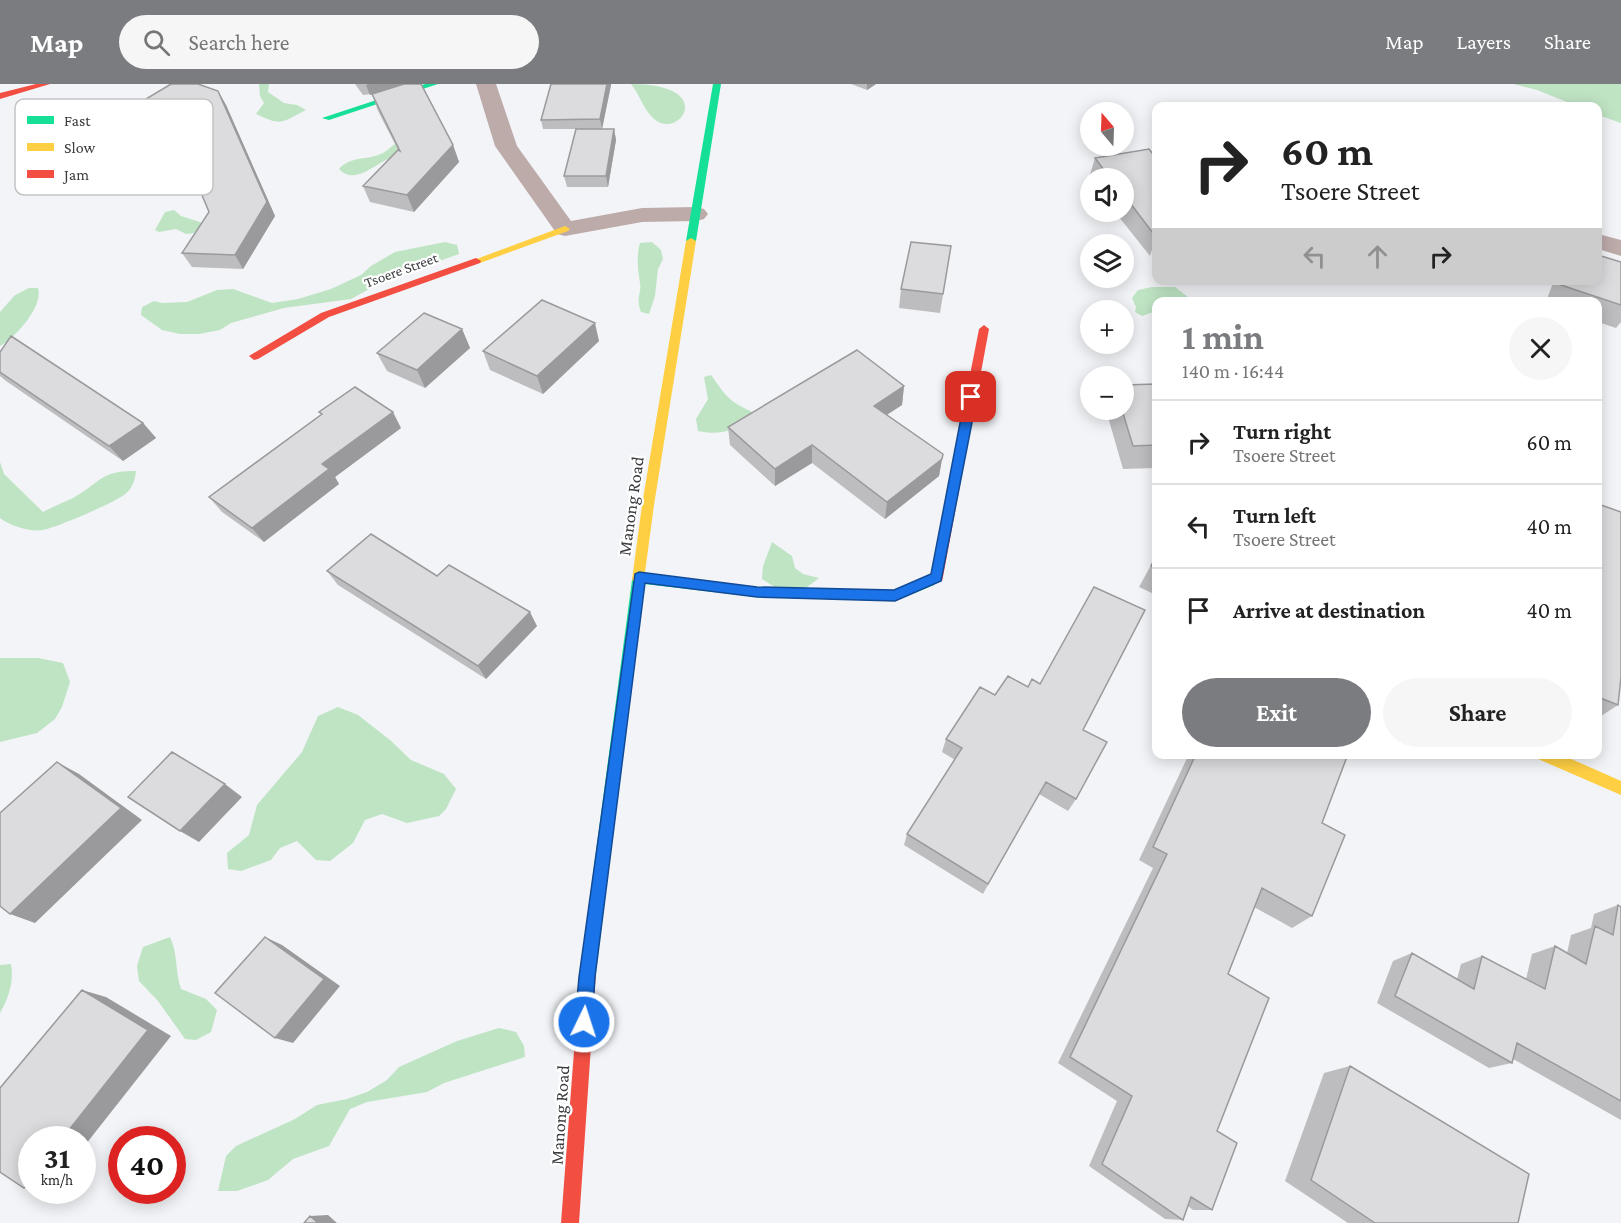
<!DOCTYPE html>
<html lang="en">
<head>
<meta charset="utf-8">
<style>
	:root { --surface:#fff; --page:#f6f6f6; --text:#222; --muted:#767676; --line:#e0e0e0; --accent:#7a7c7f }
	body { margin:0; font-family:"Crimson Pro",serif; background:var(--page); color:var(--text); height:100vh; display:flex; flex-direction:column; font-size:22px; white-space:nowrap }
	* { box-sizing:border-box; margin:0 }
	p { font-size:20px; color:var(--muted) }
	.icon { flex:none; width:33px; height:33px; fill:none; stroke:currentColor; stroke-width:2; stroke-linecap:round; stroke-linejoin:round }
	.map { position:relative; flex:1; overflow:hidden }
	.sheet { position:absolute; left:1152px; top:213px; width:450px; height:462px; display:flex; flex-direction:column; background:var(--surface); border-radius:12px; box-shadow:0 3px 15px #0003 }
	.sheet>* { flex:none }
	.banner { position:absolute; left:1152px; top:18px; width:450px; height:183px; border-radius:12px; box-shadow:0 3px 15px #0003; background:#fff; color:var(--text); overflow:hidden }
	.needle { width:39px; rotate:341deg }
	.buttons { position:absolute; left:1080px; top:18px; display:grid; gap:12px }
	.buttons a { display:grid; place-items:center; width:54px; height:54px; border-radius:50%; background:var(--surface); box-shadow:0 3px 15px #0003; font-size:30px }
	.speed { position:absolute; left:18px; top:1042px; display:flex; gap:12px; font-size:30px; font-weight:700; text-align:center }
	.speed>* { display:grid; place-content:center; width:78px; height:78px; border-radius:50%; background:var(--surface); box-shadow:0 3px 15px #0003; line-height:1 }
	.speed small { font-size:15px; font-weight:400 }
	.speed .limit { border:9px solid #d22; background:#fff; color:#111 }
	.pin { position:absolute; display:grid; place-items:center; width:51px; height:51px; color:#fff; margin:-26px; border-radius:12px; box-shadow:0 3px 9px #0006 }
	.me { position:absolute; width:66px; margin:-33px; rotate:4deg; stroke-linejoin:round; filter:drop-shadow(0 0 4px #0008) }
	.turn { display:flex; align-items:center; gap:21px; height:126px; padding:0 30px; font-size:27px }
	.turn .icon { width:78px; height:78px; stroke-width:2.5 }
	.turn b { display:block; font-size:42px; line-height:51px }
	.lanes { display:flex; align-items:center; height:57px; padding:0 30px; background:#0003; justify-content:center; gap:30px; direction:ltr }
	.lanes .off { opacity:.35 }
	.round { display:grid; place-items:center; flex:none; width:63px; height:63px; border-radius:32px; background:var(--page) }
	.headline { display:flex; align-items:center; justify-content:space-between; height:102px; padding:0 30px }
	h1 { font-size:36px; font-weight:700; line-height:45px; color:var(--accent) }
	.button { display:flex; gap:12px; margin-top:auto; padding:12px 30px }
	.button a { flex:1; height:69px; border-radius:36px; background:var(--accent); color:#fff; font-size:24px; font-weight:700; line-height:69px; text-align:center }
	.button a+a { background:var(--page); color:var(--text) }
	ul { padding:0; list-style:none }
	li { display:flex; align-items:center; gap:18px; height:84px; padding:0 30px; border-top:2px solid var(--line) }
	li div { flex:1 }
	li b { display:block; font-size:22px }
	li em { font-style:normal }
	header { display:flex; align-items:center; gap:36px; box-sizing:border-box; height:84px; padding:0 30px; background:var(--accent); color:#fff }
	header strong { font-size:28px }
	nav { display:flex; gap:33px; margin-inline-start:auto; font-size:21px }
	.search { width:420px; height:54px; background:var(--page); display:flex; align-items:center; gap:15px; box-sizing:border-box; padding:0 21px; border-radius:33px; color:var(--muted); font-size:22px }
	.map>svg:first-child { display:block }
	.forest { fill:#bfe4c4 }
	.lines { fill:none; stroke-linecap:round; stroke-linejoin:round }
	.street { fill:#bdabaa; fill-rule:evenodd }
	.fast { fill:#16e098; fill-rule:evenodd }
	.slow { fill:#ffcf43; fill-rule:evenodd }
	.jam { fill:#f24e42; fill-rule:evenodd }
	.wall { fill:#bdbdc0 }
	.shaded-wall { fill:#9a9a9c }
	.building { fill:#dcdcdf; stroke:#9a9a9c; stroke-width:1.5 }
	.route { fill:#1a73e8; stroke:#114b97; stroke-width:1.5 }
	.labels { text-anchor:middle; stroke-width:4.5; stroke-linejoin:round; paint-order:stroke }
	.far-street-label { font-size:15px; fill:#3a3c3f; stroke:#fff }
	.street-label { font-size:18px; fill:#3a3c3f; stroke:#fff }
	.key { fill:#fff; stroke:#c4c4c5; stroke-width:1.5 }
	.key-label { font-size:16px; fill:#3a3c3f }
</style>
</head>
<body>
<header>
<strong>Map</strong>
<div class="search"><svg class="icon" aria-label="search" viewBox="0 0 24 24"><circle cx="10" cy="10" r="6"/><path d="M15 15l6 6"/></svg>Search here</div>
<nav><a>Map</a><a>Layers</a><a>Share</a></nav>
</header>
<div class="map">
<svg width="1621" height="1139" viewBox="0 0 1621 1139">
	<rect width="100%" height="100%" fill="#f2f4f7"/>
	<!-- forest -->
	<path class="forest" d="M 259,0 L 269,0 L 268,8 L 284,19 L 297,21 L 306,26 C 282,38 283,43 256,30 L 264,19 L 260,12 Z
		M 631,0 C 719,0 679,57 654,35 C 643,25 640,11 631,0 Z
		M 1513,0 L 1621,0 L 1621,39 L 1598,31 L 1598,22 L 1577,22 L 1537,6 Z
		M 407,53 L 394,73 C 377,77 356,103 339,85 C 352,71 367,77 383,69 C 392,64 395,57 407,53 Z
		M 174,126 L 181,132 L 203,139 L 194,149 L 186,150 L 176,145 L 159,148 L 155,146 L 165,128 Z
		M 445,158 L 457,161 L 459,170 L 384,197 L 351,215 L 284,224 L 231,239 L 220,246 L 199,250 L 180,250 L 162,246 L 141,231 L 142,223 L 154,217 L 162,219 L 187,218 L 217,206 L 233,205 L 272,219 L 298,215 L 331,205 L 361,191 L 371,182 L 395,168 Z
		M 652,158 L 661,166 L 663,175 L 658,185 L 655,212 L 649,230 L 641,228 C 635,212 642,210 640,199 C 638,185 636,173 640,159 Z
		M 1152,203 L 1175,203 L 1193,217 L 1156,218 L 1156,227 L 1142,232 L 1135,228 L 1136,223 L 1132,214 L 1138,206 Z
		M 29,204 L 38,204 C 44,222 15,254 0,262 L 0,228 L 15,211 Z
		M 711,291 C 727,313 727,316 752,328 L 754,335 C 735,346 721,352 698,347 L 696,335 L 708,315 L 704,293 Z
		M 0,378 L 4,390 L 43,428 C 52,423 63,419 73,414 C 100,399 101,386 136,387 C 135,397 132,405 124,411 C 111,420 58,443 43,446 C 30,448 10,442 0,434 Z
		M 772,458 L 792,472 L 795,484 L 803,490 L 819,494 L 802,507 L 778,505 L 762,495 L 763,482 Z
		M 0,574 L 38,574 L 63,579 L 70,598 L 62,623 L 55,635 L 37,649 L 0,658 Z
		M 338,623 L 358,631 L 390,656 L 411,676 L 444,690 L 456,705 L 446,725 L 439,732 L 407,739 L 382,730 L 365,736 L 353,759 L 330,777 L 316,776 L 297,757 L 280,764 L 271,776 L 241,787 L 228,785 L 227,769 L 249,751 L 257,721 L 302,668 L 318,632 Z
		M 170,853 C 178,869 175,888 181,905 L 206,915 L 217,926 L 211,948 L 196,956 L 185,955 L 158,917 L 139,897 L 137,882 L 143,863 Z
		M 11,880 C 14,898 9,913 0,929 L 0,881 Z
		M 499,944 L 516,948 L 524,962 L 525,973 L 444,999 L 427,1008 L 367,1018 L 350,1025 L 329,1062 L 293,1075 L 268,1096 L 237,1107 L 218,1107 L 226,1072 L 236,1062 L 295,1035 L 317,1021 L 347,1015 L 367,1008 L 387,996 L 399,983 L 457,957 Z"/>
	<g class="lines">
		<!-- street -->
		<path class="street" d="M 476,0 L 496,0 L 517,62 L 571,137 L 642,124 L 696,123 L 704,125 L 708,130 L 704,135 L 696,137 L 642,138 L 565,152 L 557,150 L 495,62 Z
			M 1598,150 L 1621,156 L 1621,172 L 1598,165 Z"/>
		<!-- fast -->
		<path class="fast" d="M 425,0 L 438,0 L 329,36 L 322,34 Z
			M 713,0 L 721,0 L 696,157 L 691,160 L 686,157 Z
			M 639,489 L 757,503 L 894,507 L 929,492 L 935,497 L 934,501 L 895,517 L 757,513 L 644,500 L 596,888 L 594,894 L 588,896 L 582,894 L 580,888 L 632,496 L 634,490 Z"/>
		<!-- slow -->
		<path class="slow" d="M 565,142 L 570,145 L 568,147 L 480,179 L 472,179 L 471,177 Z
			M 691,154 L 696,157 L 654,421 L 644,496 L 638,501 L 632,496 L 642,421 L 686,157 Z
			M 1536,670 L 1560,670 L 1621,697 L 1621,711 L 1538,675 Z"/>
		<!-- jam -->
		<path class="jam" d="M 36,0 L 50,0 L 0,15 L 0,9 Z
			M 476,174 L 481,177 L 480,179 L 329,233 L 258,275 L 254,276 L 249,272 L 321,229 Z
			M 984,241 L 989,245 L 943,493 L 942,497 L 929,502 L 923,497 L 931,490 L 979,245 Z
			M 588,880 L 594,882 L 596,888 L 579,1139 L 561,1139 L 580,888 L 582,882 Z"/>
	</g>
	<!-- wall -->
	<path class="wall" d="M 355,0 L 421,0 L 453,61 L 459,78 L 414,128 L 370,118 L 363,102 L 398,66 L 378,27 L 372,10 L 373,10 L 363,11 Z
		M 851,0 L 876,0 L 867,6 Z
		M 611,1 L 602,45 L 614,45 L 616,56 L 608,103 L 567,103 L 564,92 L 600,45 L 543,45 L 541,36 Z
		M 218,7 L 226,21 L 275,132 L 243,185 L 192,183 L 182,169 L 209,128 L 180,59 L 133,42 L 124,28 Z
		M 1149,65 L 1156,74 L 1156,153 L 1150,172 L 1115,128 L 1124,128 L 1124,94 L 1090,95 L 1089,94 L 1095,74 Z
		M 951,162 L 940,229 L 899,224 L 901,205 Z
		M 1621,178 L 1621,238 L 1616,244 L 1598,238 L 1598,218 L 1546,218 L 1554,196 L 1598,196 Z
		M 462,245 L 470,264 L 425,304 L 387,287 L 377,269 Z
		M 599,257 L 543,310 L 490,286 L 483,267 Z
		M 0,268 L 143,339 L 156,354 L 123,377 L 6,297 L 0,292 Z
		M 1156,300 L 1156,384 L 1123,385 L 1106,326 L 1124,326 Z
		M 904,302 L 902,321 L 887,331 L 943,370 L 939,392 L 885,435 L 812,379 L 775,402 L 730,361 L 728,343 Z
		M 319,328 L 401,344 L 335,393 L 339,400 L 264,458 L 222,428 L 209,413 L 321,331 Z
		M 1598,420 L 1618,621 L 1598,634 Z
		M 1156,472 L 1156,511 L 1139,503 Z
		M 327,487 L 437,492 L 537,542 L 486,595 L 338,501 Z
		M 995,611 L 1083,646 L 1076,715 L 1068,727 L 1039,710 L 983,810 L 904,761 L 907,750 L 955,676 L 942,668 L 946,655 Z
		M 1189,670 L 1348,670 L 1322,739 L 1312,832 L 1292,844 L 1254,823 L 1228,890 L 1212,1126 L 1193,1126 L 1188,1122 L 1183,1136 L 1165,1135 L 1089,1082 L 1117,1017 L 1058,979 L 1153,784 L 1139,776 Z
		M 1618,821 L 1621,823 L 1621,1036 L 1513,975 L 1512,979 L 1489,984 L 1377,919 L 1393,877 L 1412,869 L 1457,895 L 1461,880 L 1482,872 L 1526,895 L 1532,870 L 1555,862 L 1567,869 L 1571,851 L 1591,844 L 1594,830 Z
		M 1350,982 L 1518,1139 L 1348,1139 L 1285,1097 L 1324,989 Z"/>
	<!-- shaded-wall -->
	<path class="shaded-wall" d="M 369,0 L 409,0 L 370,11 L 366,1 Z
		M 607,0 L 611,0 L 611,1 L 602,45 L 600,35 Z
		M 867,0 L 876,0 L 867,6 Z
		M 218,7 L 226,21 L 275,132 L 243,185 L 235,171 Z
		M 614,45 L 616,56 L 608,103 L 606,92 Z
		M 453,61 L 459,78 L 414,128 L 407,111 Z
		M 595,239 L 599,257 L 543,310 L 537,292 Z
		M 462,245 L 470,264 L 425,304 L 417,286 Z
		M 904,302 L 902,321 L 872,340 L 874,322 Z
		M 393,328 L 401,344 L 335,393 L 339,400 L 264,458 L 252,444 L 322,380 Z
		M 143,339 L 156,354 L 123,377 L 109,362 Z
		M 812,361 L 812,379 L 775,402 L 775,385 Z
		M 942,375 L 939,392 L 885,435 L 887,418 Z
		M 530,528 L 537,542 L 486,595 L 478,582 Z
		M 57,678 L 79,690 L 142,736 L 35,839 L 10,830 Z
		M 225,700 L 242,713 L 199,758 L 180,747 Z
		M 265,853 L 282,861 L 340,902 L 293,959 L 275,954 Z
		M 82,906 L 106,913 L 171,952 L 82,1065 L 82,1056 L 61,1056 Z
		M 32,1094 L 32,1104 L 24,1104 Z
		M 328,1131 L 337,1139 L 318,1139 L 310,1132 Z"/>
	<!-- building -->
	<path class="building" d="M 171,0 L 198,0 L 218,7 L 267,118 L 235,171 L 182,169 L 209,128 L 180,58 L 196,54 L 124,28 Z
		M 404,0 L 421,0 L 453,61 L 407,111 L 363,102 L 398,66 L 400,67 L 372,10 Z
		M 551,0 L 607,0 L 600,35 L 541,36 Z
		M 576,45 L 614,45 L 606,92 L 564,92 Z
		M 1149,65 L 1156,74 L 1156,153 L 1124,111 L 1124,94 L 1110,94 L 1095,74 Z
		M 911,158 L 951,162 L 943,210 L 901,205 Z
		M 1598,171 L 1621,178 L 1621,221 L 1561,201 L 1562,196 L 1598,196 Z
		M 542,216 L 595,239 L 537,292 L 483,267 Z
		M 424,229 L 462,245 L 417,286 L 377,269 Z
		M 11,252 L 143,339 L 109,362 L 0,288 L 0,268 Z
		M 857,266 L 904,302 L 874,322 L 943,370 L 942,375 L 887,418 L 812,361 L 775,385 L 728,343 Z
		M 1156,300 L 1156,361 L 1133,362 L 1122,326 L 1124,326 L 1124,301 Z
		M 355,303 L 393,328 L 322,380 L 329,385 L 252,444 L 209,413 L 322,330 L 319,328 Z
		M 1598,420 L 1621,428 L 1621,593 L 1618,621 L 1598,613 Z
		M 371,450 L 437,492 L 449,481 L 530,528 L 478,582 L 327,487 Z
		M 1156,472 L 1156,485 L 1151,482 Z
		M 1094,503 L 1145,526 L 1083,646 L 1107,658 L 1076,715 L 1046,698 L 988,800 L 907,750 L 962,664 L 946,655 L 980,603 L 995,611 L 1008,592 L 1028,603 L 1032,595 L 1040,600 Z
		M 172,668 L 225,700 L 180,747 L 128,713 Z
		M 1196,670 L 1348,670 L 1322,739 L 1345,751 L 1312,832 L 1262,804 L 1228,890 L 1269,914 L 1217,1047 L 1237,1059 L 1212,1126 L 1191,1113 L 1183,1136 L 1102,1080 L 1132,1012 L 1070,973 L 1167,770 L 1153,763 Z
		M 57,678 L 121,724 L 10,830 L 0,822 L 0,729 Z
		M 1618,821 L 1621,823 L 1621,1017 L 1517,959 L 1512,979 L 1395,912 L 1412,869 L 1474,905 L 1482,872 L 1545,905 L 1555,862 L 1586,880 L 1595,842 L 1613,851 Z
		M 265,853 L 324,895 L 275,954 L 215,909 Z
		M 82,906 L 148,946 L 61,1056 L 32,1056 L 32,1094 L 24,1104 L 0,1088 L 0,1004 Z
		M 1350,982 L 1529,1090 L 1518,1139 L 1375,1139 L 1311,1096 Z
		M 310,1132 L 318,1139 L 304,1139 Z"/>
	<!-- route -->
	<path class="route" d="M 971,309 L 977,313 L 941,497 L 895,517 L 757,513 L 645,499 L 595,893 L 592,938 L 590,944 L 584,946 L 578,944 L 575,938 L 579,893 L 635,490 L 639,488 L 757,503 L 894,506 L 931,490 L 965,313 Z"/>
	<g class="labels">
		<!-- far-street labels -->
		<g class="far-street-label">
			<text transform="translate(401 186) rotate(-20)" y="5">Tsoere Street</text>
		</g>
		<!-- street labels -->
		<g class="street-label">
			<text transform="translate(631 422) rotate(-82)" y="6">Manong Road</text>
			<text transform="translate(560 1031) rotate(-86)" y="6">Manong Road</text>
		</g>
	</g>
	<!-- legend -->
	<rect x="15" y="15" width="198" height="96" rx="9" class="key"/>
	<rect x="27" y="32" width="27" height="8" fill="#16e098"/>
	<rect x="27" y="59" width="27" height="8" fill="#ffcf43"/>
	<rect x="27" y="86" width="27" height="8" fill="#f24e42"/>
	<g class="key-label">
		<text x="64" y="42">Fast</text>
		<text x="64" y="69">Slow</text>
		<text x="64" y="96">Jam</text>
	</g>
</svg>
<div class="buttons">
<a><svg class="needle" viewBox="-14 -14 28 28"><path d="M0-13l5 13h-10z" fill="#e53935"/><path d="M0 13l5-13h-10z" fill="#767676"/></svg></a>
<a><svg class="icon" aria-label="sound" viewBox="0 0 24 24"><path d="M4 9h4l5-4v14l-5-4H4zM17 9q2 3 0 6"/></svg></a>
<a><svg class="icon" aria-label="layers" viewBox="0 0 24 24"><path d="M12 4l9 5-9 5-9-5zM3 14l9 5 9-5"/></svg></a>
<a>+</a>
<a>−</a>
</div>
<div class="speed"><div>31<small>km/h</small></div><div class="limit">40</div></div>
<div class="pin" style="left:971px;top:313px;background:#d93025"><svg class="icon" aria-label="arrive" viewBox="0 0 24 24"><path d="M6 21V4h12l-3 4 3 4H6"/></svg></div>
<svg class="me" style="left:584px;top:938px" viewBox="-20 -20 40 40"><circle r="17" fill="#1a73e8" stroke="#fff" stroke-width="3"/><path d="M0-11L8 9 0 5-8 9z" fill="#fff"/></svg>
<div class="banner">
<div class="turn"><svg class="icon" aria-label="right" viewBox="0 0 24 24"><path d="M7 20v-9h11M14 6l5 5-5 5"/></svg><div><b>60 m</b>Tsoere Street</div></div>
<div class="lanes"><svg class="icon off" aria-label="left" viewBox="0 0 24 24"><path d="M17 20v-9H6M10 6l-5 5 5 5"/></svg><svg class="icon off" aria-label="ahead" viewBox="0 0 24 24"><path d="M12 20V5M6 11l6-6 6 6"/></svg><svg class="icon" aria-label="right" viewBox="0 0 24 24"><path d="M7 20v-9h11M14 6l5 5-5 5"/></svg></div>
</div>
<section class="sheet">
<div class="headline"><div><h1>1 min</h1><p>140 m · 16:44</p></div><a class="round"><svg class="icon" aria-label="close" viewBox="0 0 24 24"><path d="M6 6l12 12M18 6L6 18"/></svg></a></div>
<ul>
<li><svg class="icon" aria-label="right" viewBox="0 0 24 24"><path d="M7 20v-9h11M14 6l5 5-5 5"/></svg><div><b>Turn right</b><p>Tsoere Street</p></div><em>60 m</em></li>
<li><svg class="icon" aria-label="left" viewBox="0 0 24 24"><path d="M17 20v-9H6M10 6l-5 5 5 5"/></svg><div><b>Turn left</b><p>Tsoere Street</p></div><em>40 m</em></li>
<li><svg class="icon" aria-label="arrive" viewBox="0 0 24 24"><path d="M6 21V4h12l-3 4 3 4H6"/></svg><div><b>Arrive at destination</b></div><em>40 m</em></li>
</ul>
<div class="button"><a>Exit</a><a>Share</a></div>
</section>
</div>
</body>
</html>
